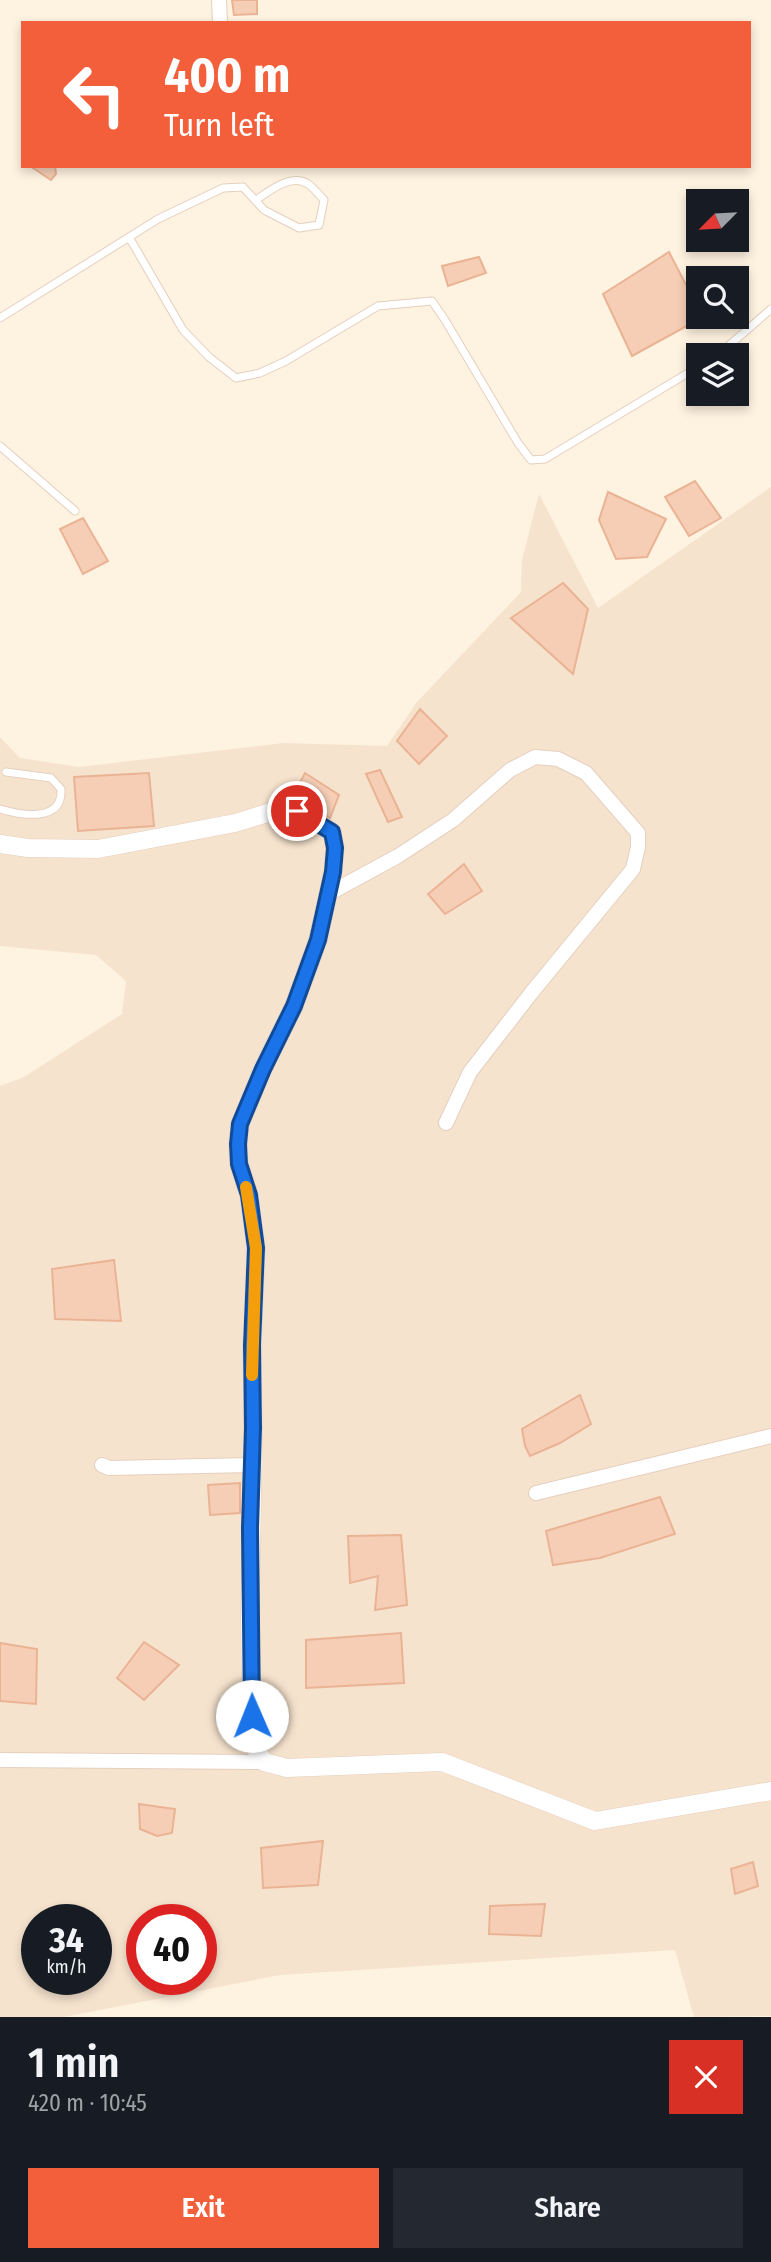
<!DOCTYPE html>
<html lang="en">
<head>
<meta charset="utf-8">
<style>
	:root { --surface:#171b24; --page:#242831; --text:#f1f3f6; --muted:#9ea1a6; --accent:#f35f3a }
	body { margin:0; font-family:"Fira Sans Condensed",sans-serif; background:var(--page); color:var(--text); height:100vh; display:flex; flex-direction:column; font-size:26px; white-space:nowrap }
	* { box-sizing:border-box; margin:0 }
	p { font-size:23px; color:var(--muted) }
	.icon { flex:none; width:38px; height:38px; fill:none; stroke:currentColor; stroke-width:2; stroke-linecap:round; stroke-linejoin:round }
	.map { position:relative; height:2017px; overflow:hidden }
	.panel { display:flex; flex-direction:column; background:var(--surface); flex:1 }
	.panel>* { flex:none }
	.banner { position:absolute; left:21px; top:21px; width:730px; height:147px; border-radius:0px; box-shadow:0 4px 10px #0003; background:#f35f3a; color:#fff; overflow:hidden }
	.needle { width:46px; rotate:246deg }
	.buttons { position:absolute; left:686px; top:189px; display:grid; gap:14px }
	.buttons a { display:grid; place-items:center; width:63px; height:63px; border-radius:0px; background:var(--surface); box-shadow:0 4px 10px #0003; font-size:35px }
	.speed { position:absolute; left:21px; top:1904px; display:flex; gap:14px; font-size:35px; font-weight:700; text-align:center }
	.speed>* { display:grid; place-content:center; width:91px; height:91px; border-radius:50%; background:var(--surface); box-shadow:0 4px 10px #0003; line-height:1 }
	.speed small { font-size:18px; font-weight:400 }
	.speed .limit { border:10px solid #d22; background:#fff; color:#111 }
	.pin { position:absolute; display:grid; place-items:center; width:60px; height:60px; color:#fff; margin:-30px; border:4px solid #fff; border-radius:50%; box-shadow:0 2px 7px #0007 }
	.me { position:absolute; width:77px; margin:-38px; rotate:359deg; stroke-linejoin:round; filter:drop-shadow(0 0 5px #0008) }
	.turn { display:flex; align-items:center; gap:24px; height:147px; padding:0 28px; font-size:32px }
	.turn .icon { width:91px; height:91px; stroke-width:2.5 }
	.turn b { display:block; font-size:49px; line-height:60px }
	.round { display:grid; place-items:center; flex:none; width:74px; height:74px; border-radius:0px; background:var(--page) }
	.headline { display:flex; align-items:center; justify-content:space-between; height:119px; padding:0 28px }
	h1 { font-size:42px; font-weight:600; line-height:52px }
	.action { display:flex; gap:14px; margin-top:auto; padding:14px 28px }
	.action a { flex:1; height:80px; border-radius:0px; background:var(--accent); color:#fff; font-size:28px; font-weight:600; line-height:80px; text-align:center }
	.action a+a { background:var(--page); color:var(--text) }
	.map>svg:first-child { display:block }
	.residential { fill:#f6e3ce; fill-rule:evenodd }
	.building { fill:#f6ceb6; stroke:#eab394; stroke-width:2 }
	.lines { fill:none; stroke-linecap:round; stroke-linejoin:round }
	.service-casing { stroke:#e5cfbe; stroke-width:9 }
	.minor-casing { stroke:#e5cfbe; stroke-width:16 }
	.tertiary-casing { stroke:#e5cfbe; stroke-width:19 }
	.service { stroke:#fff; stroke-width:7 }
	.minor { stroke:#fff; stroke-width:14 }
	.tertiary { stroke:#fff; stroke-width:18 }
	.route-casing { stroke:#114b97; stroke-width:18 }
	.route { stroke:#1a73e8; stroke-width:12 }
	.slow { stroke:#f59e0b; stroke-width:12 }
</style>
</head>
<body>
<div class="map">
<svg width="771" height="2017" viewBox="0 0 771 2017">
	<rect width="100%" height="100%" fill="#fef2e0"/>
	<!-- residential -->
	<path class="residential" d="M 771,487 L 771,2016 L 694,2017 L 675,1950 L 280,1975 L 64,2017 L 0,2017 L 0,1086 L 24,1077 L 122,1014 L 126,981 L 96,955 L 0,946 L 0,737 L 20,758 L 79,767 L 284,743 L 387,746 L 417,702 L 521,592 L 522,560 L 539,494 L 598,608 ZM 37,1920 L 96,1920 L 96,1979 L 37,1979 ZM 142,1920 L 201,1920 L 201,1979 L 142,1979 Z"/>
	<!-- building -->
	<path class="building" d="M 232,0 L 257,0 L 257,14 L 234,15 Z
		M 30,166 L 55,166 L 56,174 L 51,180 Z
		M 669,252 L 698,308 L 698,317 L 703,317 L 632,356 L 603,294 Z
		M 479,257 L 486,273 L 448,286 L 442,266 Z
		M 695,481 L 721,518 L 689,536 L 665,497 Z
		M 608,492 L 666,519 L 647,557 L 616,559 L 599,520 Z
		M 83,518 L 108,561 L 83,574 L 60,529 Z
		M 563,583 L 588,609 L 573,674 L 511,618 Z
		M 420,709 L 447,736 L 419,764 L 397,741 Z
		M 380,770 L 402,817 L 388,822 L 366,774 Z
		M 149,773 L 154,826 L 78,831 L 74,777 Z
		M 305,773 L 339,795 L 330,818 L 293,796 Z
		M 464,864 L 482,891 L 445,914 L 428,894 Z
		M 114,1260 L 121,1321 L 55,1319 L 52,1269 Z
		M 580,1395 L 591,1424 L 560,1443 L 530,1456 L 525,1446 L 522,1429 Z
		M 240,1483 L 240,1513 L 210,1515 L 208,1485 Z
		M 660,1497 L 675,1534 L 600,1558 L 553,1565 L 546,1531 Z
		M 401,1535 L 407,1605 L 375,1610 L 378,1576 L 350,1583 L 348,1536 Z
		M 401,1633 L 404,1683 L 306,1688 L 306,1640 Z
		M 144,1642 L 179,1665 L 144,1700 L 117,1678 Z
		M 0,1643 L 37,1649 L 36,1704 L 0,1701 Z
		M 139,1804 L 175,1809 L 172,1833 L 157,1836 L 140,1829 Z
		M 323,1841 L 318,1885 L 263,1888 L 261,1848 Z
		M 753,1862 L 758,1886 L 735,1894 L 731,1869 Z
		M 545,1904 L 541,1936 L 489,1934 L 490,1906 Z"/>
	<g class="lines">
		<!-- service casing -->
		<g class="service-casing">
			<path id="service" d="M 129,237 L 183,330 L 209,357 L 236,378 L 260,373 L 286,361 L 378,306 L 432,301 L 445,320 L 518,443 L 531,460 L 545,459 L 698,367
				M 0,318 L 158,219 L 223,188 L 243,187 L 264,210 L 299,228 L 319,225 L 324,200 C 319,195 314,188 308,184 C 291,173 269,191 256,200
				M 718,355 L 771,309
				M 0,446 L 75,511
				M 0,809 C 21,815 63,823 61,789 L 51,778 L 6,772"/>
		</g>
		<!-- minor casing -->
		<g class="minor-casing">
			<path id="minor" d="M 219,0 L 220,23
				M 328,894 L 398,856 L 453,820 L 510,770 L 535,757 L 558,759 L 586,773 L 638,833 L 638,847 L 633,869 L 532,992 L 470,1072 L 446,1123
				M 102,1465 L 109,1468 L 252,1465
				M 536,1493 L 771,1436
				M 0,1760 L 264,1762"/>
		</g>
		<!-- tertiary casing -->
		<g class="tertiary-casing">
			<path id="tertiary" d="M 0,844 L 28,848 L 98,849 L 235,823 L 271,812 L 297,811 L 332,832 L 335,848 L 333,872 L 318,940 L 294,1006 L 263,1068 L 240,1124 L 238,1144 L 239,1164 L 249,1195 L 256,1248 L 252,1345 L 253,1428 L 250,1615 L 252,1743 L 264,1762 L 287,1768 L 442,1762 L 595,1821 L 771,1791"/>
		</g>
		<!-- service -->
		<use href="#service" class="service"/>
		<!-- minor -->
		<use href="#minor" class="minor"/>
		<!-- tertiary -->
		<use href="#tertiary" class="tertiary"/>
	</g>
	<g class="lines">
		<!-- route casing -->
		<g class="route-casing">
			<path id="route" d="M 252,1716 L 250,1528 L 253,1428 L 252,1345 L 256,1248 L 249,1195 L 239,1164 L 238,1144 L 240,1124 L 263,1069 L 294,1006 L 318,940 L 333,872 L 335,848 L 332,832 L 297,811"/>
		</g>
		<!-- route -->
		<use href="#route" class="route"/>
		<!-- slow -->
		<path class="slow" d="M 246,1187 L 256,1248 L 252,1375"/>
	</g>
</svg>
<div class="buttons">
<a><svg class="needle" viewBox="-14 -14 28 28"><path d="M0-13l5 13h-10z" fill="#e53935"/><path d="M0 13l5-13h-10z" fill="#9ea1a6"/></svg></a>
<a><svg class="icon" aria-label="search" viewBox="0 0 24 24"><circle cx="10" cy="10" r="6"/><path d="M15 15l6 6"/></svg></a>
<a><svg class="icon" aria-label="layers" viewBox="0 0 24 24"><path d="M12 4l9 5-9 5-9-5zM3 14l9 5 9-5"/></svg></a>
</div>
<div class="speed"><div>34<small>km/h</small></div><div class="limit">40</div></div>
<div class="pin" style="left:297px;top:811px;background:#d93025"><svg class="icon" aria-label="arrive" viewBox="0 0 24 24"><path d="M6 21V4h12l-3 4 3 4H6"/></svg></div>
<svg class="me" style="left:252px;top:1716px" viewBox="-20 -20 40 40"><circle r="19" fill="#fff"/><path d="M0-13L10 11 0 6-10 11z" fill="#1a73e8"/></svg>
<div class="banner">
<div class="turn"><svg class="icon" aria-label="left" viewBox="0 0 24 24"><path d="M17 20v-9H6M10 6l-5 5 5 5"/></svg><div><b>400 m</b>Turn left</div></div>
</div>
</div>
<section class="panel">
<div class="headline"><div><h1>1 min</h1><p>420 m · 10:45</p></div><a class="round" style="background:#d93025;color:#fff"><svg class="icon" aria-label="close" viewBox="0 0 24 24"><path d="M6 6l12 12M18 6L6 18"/></svg></a></div>
<div class="action"><a>Exit</a><a>Share</a></div>
</section>
</body>
</html>
